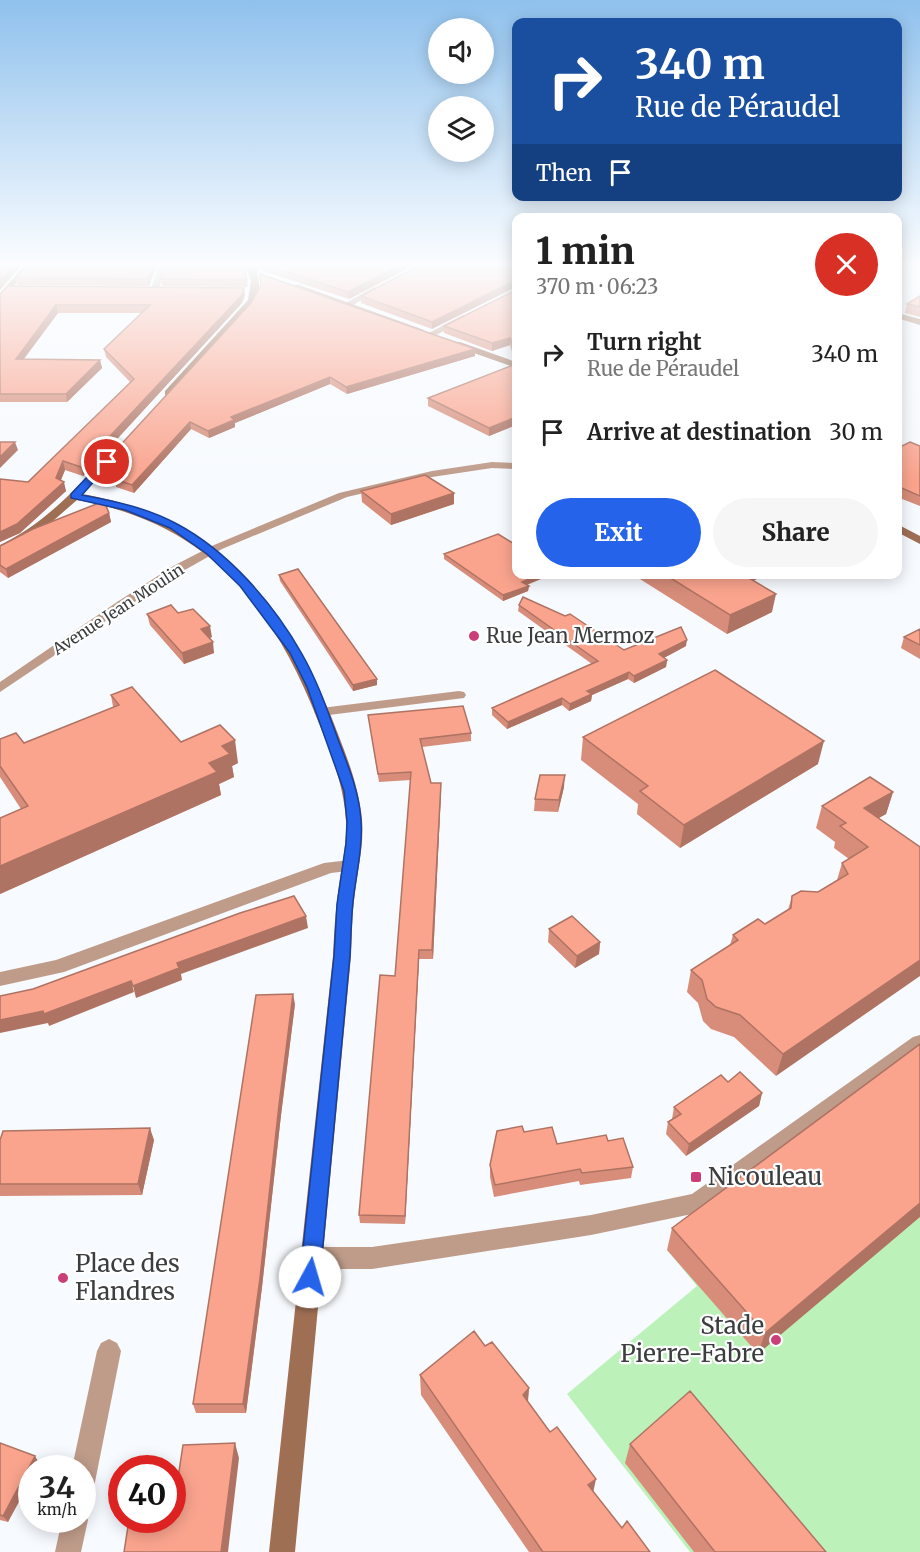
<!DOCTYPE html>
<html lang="en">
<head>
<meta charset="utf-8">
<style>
	:root { --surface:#fff; --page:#f6f6f6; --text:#222; --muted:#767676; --accent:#2563eb }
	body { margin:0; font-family:Merriweather,serif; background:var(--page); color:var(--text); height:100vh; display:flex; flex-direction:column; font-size:22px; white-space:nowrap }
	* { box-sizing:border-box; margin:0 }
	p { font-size:20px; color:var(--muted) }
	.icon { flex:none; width:33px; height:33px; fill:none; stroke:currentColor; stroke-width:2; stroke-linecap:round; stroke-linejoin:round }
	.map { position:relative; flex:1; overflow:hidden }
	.drawer { position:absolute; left:512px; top:213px; width:390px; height:366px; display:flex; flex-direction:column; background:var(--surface); border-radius:12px; box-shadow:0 3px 15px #0003 }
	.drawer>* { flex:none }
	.banner { position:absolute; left:512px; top:18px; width:390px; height:183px; border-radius:12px; box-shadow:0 3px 15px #0003; background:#1a4fa0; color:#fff; overflow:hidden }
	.fabs { position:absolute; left:428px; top:18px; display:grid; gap:12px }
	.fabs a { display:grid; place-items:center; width:66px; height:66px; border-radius:50%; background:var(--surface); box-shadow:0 3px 15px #0003; font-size:30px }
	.speed { position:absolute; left:18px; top:1455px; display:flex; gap:12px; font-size:30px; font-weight:700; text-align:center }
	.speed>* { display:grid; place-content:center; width:78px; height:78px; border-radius:50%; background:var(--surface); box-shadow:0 3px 15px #0003; line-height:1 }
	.speed small { font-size:15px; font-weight:400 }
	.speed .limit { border:9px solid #d22; background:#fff; color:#111 }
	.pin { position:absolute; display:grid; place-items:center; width:51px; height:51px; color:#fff; margin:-26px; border:3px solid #fff; border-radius:50%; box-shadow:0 2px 6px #0007 }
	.me { position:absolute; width:66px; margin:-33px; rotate:6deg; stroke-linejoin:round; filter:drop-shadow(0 0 4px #0008) }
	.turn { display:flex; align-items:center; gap:21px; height:126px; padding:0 24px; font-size:27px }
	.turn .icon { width:78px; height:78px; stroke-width:2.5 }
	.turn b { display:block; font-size:42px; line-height:51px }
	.then { display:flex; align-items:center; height:57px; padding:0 24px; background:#0003; gap:12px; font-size:22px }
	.round { display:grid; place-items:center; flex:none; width:63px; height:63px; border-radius:32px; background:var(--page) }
	.summary { display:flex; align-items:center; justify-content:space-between; height:102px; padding:0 24px }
	h1 { font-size:36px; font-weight:800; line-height:45px }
	.action { display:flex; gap:12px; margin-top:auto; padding:12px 24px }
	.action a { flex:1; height:69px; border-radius:36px; background:var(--accent); color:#fff; font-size:24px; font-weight:800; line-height:69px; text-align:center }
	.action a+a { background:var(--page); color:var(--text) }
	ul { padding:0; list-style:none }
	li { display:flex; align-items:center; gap:18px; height:78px; padding:0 24px }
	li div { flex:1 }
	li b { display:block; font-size:22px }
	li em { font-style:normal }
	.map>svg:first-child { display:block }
	.green { fill:#bcf2ba }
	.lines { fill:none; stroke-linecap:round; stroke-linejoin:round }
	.street { fill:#bf9c8a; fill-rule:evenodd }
	.secondary { fill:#9f6f54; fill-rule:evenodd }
	.wall { fill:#d78d7a }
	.shaded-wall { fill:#af7363 }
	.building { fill:#faa48e; stroke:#af7363; stroke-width:1.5 }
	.route { fill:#2563eb; stroke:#184099; stroke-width:1.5 }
	.poi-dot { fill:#ca3f77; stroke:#fff; stroke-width:2 }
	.labels { text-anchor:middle; stroke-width:4.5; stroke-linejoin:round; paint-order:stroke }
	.far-street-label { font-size:16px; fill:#3b3d3e; stroke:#fff }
	.poi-label { font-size:20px; fill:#3b3d3e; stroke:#fff; text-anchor:start }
	.near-poi-label { font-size:24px; fill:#3b3d3e; stroke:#fff; text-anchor:start }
</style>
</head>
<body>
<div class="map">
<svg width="920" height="1552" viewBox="0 0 920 1552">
	<rect width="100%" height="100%" fill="#f7fafe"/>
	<!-- green -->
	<path class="green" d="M 920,1060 L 920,1552 L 690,1552 L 567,1394 L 697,1286 L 667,1250 Z"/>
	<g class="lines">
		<!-- street -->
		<path class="street" d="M 160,262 L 168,262 L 159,288 L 163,291 L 159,293 L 151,289 Z
			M 264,262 L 275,262 L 256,272 L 249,270 Z
			M 374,287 L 381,289 L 351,306 L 344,304 Z
			M 463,315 L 467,318 L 466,320 L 434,336 L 427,334 Z
			M 492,462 L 516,463 L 516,469 L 492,468 L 432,477 L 347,497 L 222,549 L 183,571 L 125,608 L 0,692 L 0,682 L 117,602 L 175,565 L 214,545 L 339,493 L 432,471 Z
			M 459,691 L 464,692 L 466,695 L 464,698 L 321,716 L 314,712 L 321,708 Z
			M 350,860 L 356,862 L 358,866 L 356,870 L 331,873 L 64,972 L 0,986 L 0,972 L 56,960 L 324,863 Z
			M 920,1035 L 920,1053 L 704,1210 L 697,1213 L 591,1235 L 372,1269 L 312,1269 L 304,1265 L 301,1258 L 304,1251 L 312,1247 L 372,1247 L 591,1215 L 692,1194 L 913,1037 Z
			M 109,1339 L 117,1343 L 121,1351 L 95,1482 L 91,1491 L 82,1494 L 82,1468 L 72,1468 L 97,1351 L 101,1343 Z
			M 82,1510 L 88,1520 L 81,1552 L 55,1552 L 62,1520 L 82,1520 Z"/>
		<!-- secondary -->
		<path class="secondary" d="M 28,262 L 36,262 L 0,300 L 0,293 Z
			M 244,262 L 252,262 C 260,275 261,287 256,301 L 171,395 L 165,395 L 165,391 L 248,300 L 251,281 Z
			M 293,285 L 299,285 L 424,330 L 417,332 L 293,289 Z
			M 897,313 L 920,319 L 920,325 L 897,318 Z
			M 454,342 L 460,342 L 516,362 L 516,368 L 454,346 Z
			M 116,448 L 121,451 L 120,453 L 83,494 C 212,517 283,599 331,716 C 344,750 359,784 362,820 C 364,845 358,868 355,892 C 352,914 352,935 351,956 L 295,1552 L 269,1552 L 333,956 C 334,935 335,914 338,893 C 341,869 347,845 346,821 C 344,786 331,753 318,721 C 272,603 207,523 77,500 L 38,534 L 0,554 L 0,545 C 46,523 79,486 112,449 Z
			M 897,524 L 920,536 L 920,544 L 897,532 Z"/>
	</g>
	<!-- wall -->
	<path class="wall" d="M 158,262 L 149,286 L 17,285 L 16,278 Z
		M 265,262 L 420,262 L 349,299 L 263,271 L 262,264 Z
		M 516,262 L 432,329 L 361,303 L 361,296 Z
		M 161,279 L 247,280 L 248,287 L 162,286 Z
		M 516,290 L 516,360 L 514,359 L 510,345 L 492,351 L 444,333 L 444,326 Z
		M 0,294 L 245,295 L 242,303 L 85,474 L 83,476 L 65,470 L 61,480 L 66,491 L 20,533 L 0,542 L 0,479 L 28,482 L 130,382 L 106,357 L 104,349 L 143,313 L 58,313 L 23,359 L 100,360 L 102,368 L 67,402 L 0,402 Z
		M 920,296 L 920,317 L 905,313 L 907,304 Z
		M 251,303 L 475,349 L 475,356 L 347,394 L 330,384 L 235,423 L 235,427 L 209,438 L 191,429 L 134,493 L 116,487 L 115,477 L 104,472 L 103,464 Z
		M 516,364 L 516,425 L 489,436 L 428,406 L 428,398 Z
		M 897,446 L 900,447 L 920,446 L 920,506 L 897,497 Z
		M 361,491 L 454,493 L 454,504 L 391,525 L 362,502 Z
		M 109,513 L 111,522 L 8,578 L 0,572 L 0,546 Z
		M 444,554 L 528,585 L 529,586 L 528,591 L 503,601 L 444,559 Z
		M 632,574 L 767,574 L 753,581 L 772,612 L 727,634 Z
		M 279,575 L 377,685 L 353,691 L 280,581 Z
		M 519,605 L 624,650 L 686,646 L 664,658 L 667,660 L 666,667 L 634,683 L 628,679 L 592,695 L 591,701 L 569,711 L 562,705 L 507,729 L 492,715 L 492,708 L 592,664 L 518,611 Z
		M 178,613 L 212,637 L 209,638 L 214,653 L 184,664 L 150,625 L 147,614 Z
		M 920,629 L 920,659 L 901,648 L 904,637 Z
		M 111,695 L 181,742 L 238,763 L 232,766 L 234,777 L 219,784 L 221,795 L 0,894 L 0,818 L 21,809 L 0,777 L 0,739 L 24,743 L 113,707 Z
		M 368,715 L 471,733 L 471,741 L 422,747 L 431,783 L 441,783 L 441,792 L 433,959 L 419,959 L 405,1224 L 360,1223 L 359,1215 L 395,976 L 411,780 L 379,782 Z
		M 583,737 L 818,764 L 680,848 L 637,814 L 638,804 L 581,760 Z
		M 564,787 L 558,812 L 534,811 L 535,799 Z
		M 893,792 L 886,814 L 878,818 L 920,847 L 776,1076 L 734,1037 L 711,1029 L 703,1021 L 698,1003 L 687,992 L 691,970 L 730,945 L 733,935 L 765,924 L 788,910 L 792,896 L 818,892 L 837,880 L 842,863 L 849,859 L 834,848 L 835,842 L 816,828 L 822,806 Z
		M 549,929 L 600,942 L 599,954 L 575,968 L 548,942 Z
		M 295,1004 L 281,1115 L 262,1287 L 246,1413 L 196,1413 L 193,1404 Z
		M 920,1044 L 758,1354 L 667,1250 L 672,1228 Z
		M 728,1082 L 762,1093 L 759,1106 L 686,1156 L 666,1134 L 668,1122 L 672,1119 L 674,1107 Z
		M 524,1132 L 557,1144 L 608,1141 L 633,1167 L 631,1178 L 580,1185 L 579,1181 L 494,1197 L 490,1177 L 490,1165 Z
		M 0,1140 L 154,1140 L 142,1195 L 0,1196 Z
		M 485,1346 L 529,1388 L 528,1402 L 594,1492 L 622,1528 L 650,1552 L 529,1552 L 421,1395 L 420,1375 Z
		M 0,1443 L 39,1463 L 36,1468 L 32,1468 L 8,1522 L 0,1520 Z
		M 630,1444 L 826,1552 L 694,1552 L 625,1463 Z"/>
	<!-- shaded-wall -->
	<path class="shaded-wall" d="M 17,262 L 25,262 L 0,290 L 0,281 Z
		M 154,262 L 158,262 L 149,286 L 148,279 Z
		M 406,262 L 420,262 L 349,299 L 348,292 Z
		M 516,280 L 516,287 L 432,329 L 432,322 Z
		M 244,288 L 245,295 L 242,303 L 83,476 L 81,467 Z
		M 56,305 L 58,313 L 18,367 L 16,359 Z
		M 510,338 L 510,345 L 492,351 L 492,343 Z
		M 475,349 L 475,356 L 347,394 L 346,387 Z
		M 100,360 L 102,368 L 67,402 L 66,394 Z
		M 330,377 L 330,384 L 235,423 L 235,427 L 209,438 L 208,431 L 231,417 Z
		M 516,417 L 516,425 L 489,436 L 489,428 Z
		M 190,422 L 191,429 L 134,493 L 132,485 Z
		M 15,442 L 18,450 L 0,468 L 0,457 Z
		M 63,461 L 65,470 L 58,487 L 56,478 Z
		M 64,482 L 66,491 L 20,533 L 0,542 L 0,532 Z
		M 454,493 L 454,504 L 391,525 L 391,514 Z
		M 109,513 L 111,522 L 8,578 L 6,569 Z
		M 540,574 L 553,574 L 522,587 L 522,582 Z
		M 736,574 L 767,574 L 734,590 Z
		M 529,586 L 528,591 L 503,601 L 503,595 Z
		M 776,594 L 772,612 L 727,634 L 730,615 Z
		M 210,626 L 212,637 L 203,641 L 201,629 Z
		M 687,640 L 686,646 L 658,661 L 659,654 Z
		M 213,642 L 214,653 L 184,664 L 182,653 Z
		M 667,660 L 666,667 L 634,683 L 634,676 Z
		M 629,672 L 628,679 L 592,695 L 591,701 L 569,711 L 570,704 L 587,691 Z
		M 377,679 L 377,685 L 353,691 L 353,685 Z
		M 562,698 L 562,705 L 507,729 L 508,722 Z
		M 235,740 L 238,763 L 232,766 L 234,777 L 219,784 L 221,795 L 0,894 L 0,866 L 209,763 L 222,746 Z
		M 824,741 L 818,764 L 680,848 L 684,825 Z
		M 565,775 L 564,787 L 558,812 L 559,800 Z
		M 441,783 L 441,792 L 433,959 L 432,950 Z
		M 893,792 L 886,814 L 858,830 L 864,808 Z
		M 306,916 L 308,928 L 181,974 L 182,980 L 136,998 L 133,986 L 177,963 Z
		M 600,942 L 599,954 L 575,968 L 577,956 Z
		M 419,950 L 419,959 L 405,1224 L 405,1216 Z
		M 920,960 L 920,976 L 776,1076 L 783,1054 Z
		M 131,981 L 134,992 L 49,1026 L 48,1023 L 0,1033 L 0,1020 Z
		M 293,994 L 295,1004 L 281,1115 L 262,1287 L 246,1413 L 243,1404 Z
		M 762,1093 L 759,1106 L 686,1156 L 689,1144 Z
		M 150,1128 L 154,1140 L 142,1195 L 138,1184 Z
		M 920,1203 L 920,1217 L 758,1354 L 765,1333 Z
		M 529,1388 L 527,1408 L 523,1395 Z
		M 235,1443 L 239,1458 L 228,1552 L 221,1552 Z
		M 35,1456 L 39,1463 L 36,1468 L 32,1468 L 32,1478 L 8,1522 L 3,1516 Z
		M 596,1479 L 592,1498 L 588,1485 Z"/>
	<!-- building -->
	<path class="building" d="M 0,262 L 17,262 L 0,281 Z
		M 30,262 L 154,262 L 148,279 L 16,278 Z
		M 167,262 L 243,262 L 247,280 L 161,279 Z
		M 265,262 L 406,262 L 348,292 L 262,264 Z
		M 426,262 L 516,262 L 516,280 L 432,322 L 361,296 Z
		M 260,274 L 475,349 L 346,387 L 330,377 L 231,417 L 234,420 L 208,431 L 190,422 L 132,485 L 114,479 L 115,470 L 103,464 L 251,303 L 261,285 Z
		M 8,286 L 244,288 L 241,296 L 83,465 L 81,467 L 63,461 L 56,478 L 64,482 L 17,524 L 0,532 L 0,479 L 28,482 L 134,379 L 104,349 L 150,305 L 56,305 L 16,359 L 100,360 L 66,394 L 0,394 L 0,294 Z
		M 516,290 L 516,352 L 515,351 L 510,338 L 492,343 L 444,326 Z
		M 920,296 L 920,307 L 907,304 Z
		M 516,364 L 516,417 L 489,428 L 428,398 Z
		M 0,442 L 15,442 L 0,457 Z
		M 910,442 L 920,446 L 920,496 L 897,486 L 897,446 L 900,447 Z
		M 425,475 L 454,493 L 391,514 L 361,491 Z
		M 104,501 L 109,513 L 6,569 L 0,565 L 0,546 L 33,529 Z
		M 498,534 L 516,545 L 516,574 L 540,574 L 522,582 L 529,586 L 503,595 L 444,554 Z
		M 298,569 L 377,679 L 353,685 L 279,575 Z
		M 664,574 L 742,574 L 776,594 L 730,615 Z
		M 523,597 L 565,616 L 570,614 L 624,650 L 681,627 L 687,640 L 659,654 L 667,660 L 634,676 L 629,672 L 587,691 L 592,694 L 570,704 L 562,698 L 508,722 L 492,708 L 598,661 L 519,605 Z
		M 171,605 L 178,613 L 193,609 L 210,626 L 201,629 L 213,642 L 182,653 L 147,614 Z
		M 920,629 L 920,645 L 904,637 Z
		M 715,670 L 824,741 L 684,825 L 640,791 L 648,786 L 583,737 Z
		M 132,687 L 181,742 L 220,725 L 235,740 L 222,746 L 230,754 L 209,763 L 217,772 L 0,866 L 0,818 L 28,806 L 0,766 L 0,739 L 16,733 L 24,743 L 119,705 L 111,695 Z
		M 463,706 L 471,733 L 420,739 L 431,783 L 441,783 L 432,950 L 419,950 L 405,1216 L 359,1215 L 380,975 L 395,976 L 411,772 L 378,774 L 368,715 Z
		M 540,775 L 565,775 L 559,800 L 535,799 Z
		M 870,777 L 893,792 L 864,808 L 920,847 L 920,960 L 783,1054 L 740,1015 L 716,1007 L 707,999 L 702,980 L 691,970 L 738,940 L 733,935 L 758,919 L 765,924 L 791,908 L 792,896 L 801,891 L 818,892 L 848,874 L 842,863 L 868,847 L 840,826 L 846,823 L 822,806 Z
		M 294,896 L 306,916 L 177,963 L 179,968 L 133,986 L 131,981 L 44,1014 L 43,1011 L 0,1020 L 0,996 L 33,989 L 240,913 Z
		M 572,916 L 600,942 L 577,956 L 549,929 Z
		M 293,994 L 279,1105 L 260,1278 L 243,1404 L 193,1404 L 256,995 Z
		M 920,1044 L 920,1203 L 765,1333 L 672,1228 Z
		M 740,1072 L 762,1093 L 689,1144 L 668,1122 L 681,1114 L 674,1107 L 721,1075 L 728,1082 Z
		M 522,1126 L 524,1132 L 552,1127 L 557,1144 L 606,1135 L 608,1141 L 623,1138 L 633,1167 L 582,1173 L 580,1169 L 495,1185 L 490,1165 L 497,1131 Z
		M 150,1128 L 138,1184 L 0,1184 L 0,1140 L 3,1131 Z
		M 474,1331 L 485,1346 L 492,1342 L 529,1388 L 523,1395 L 550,1432 L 557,1427 L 596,1479 L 588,1485 L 622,1528 L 627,1521 L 650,1552 L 543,1552 L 420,1375 Z
		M 690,1391 L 826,1552 L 715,1552 L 630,1444 Z
		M 0,1443 L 35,1456 L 3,1516 L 0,1515 Z
		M 235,1443 L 221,1552 L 124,1552 L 129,1520 L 172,1520 L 172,1504 L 174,1504 L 183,1445 Z"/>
	<!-- sky -->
	<linearGradient id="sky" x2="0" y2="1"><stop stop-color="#8fc1ed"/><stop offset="0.55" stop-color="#fbfdff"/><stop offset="1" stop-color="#fbfdff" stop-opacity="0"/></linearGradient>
	<rect width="920" height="480" fill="url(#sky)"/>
	<!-- route -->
	<path class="route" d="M 103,460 L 111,462 L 82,495 C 114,501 148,508 177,524 C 228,551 274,604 302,654 C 318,682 328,712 339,742 C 349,768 359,792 361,820 C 363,847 356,875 353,902 C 351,920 351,938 350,956 L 320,1277 L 317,1284 L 310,1287 L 303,1284 L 300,1277 L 334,956 L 337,904 L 346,843 L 347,822 L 344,791 L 307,687 L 290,653 L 240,586 L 207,554 L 170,528 L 125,510 L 71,498 L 71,494 Z"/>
	<!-- markers -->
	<g class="poi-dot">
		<circle cx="474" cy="636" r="6"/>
		<rect x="690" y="1171" width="12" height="12" rx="3"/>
		<circle cx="63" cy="1278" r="6"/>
		<circle cx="776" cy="1340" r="6"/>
	</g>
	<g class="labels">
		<!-- far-street labels -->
		<g class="far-street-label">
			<text transform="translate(118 609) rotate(-33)" y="6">Avenue Jean Moulin</text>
		</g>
		<!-- poi labels -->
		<g class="poi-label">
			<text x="486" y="643">Rue Jean Mermoz</text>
		</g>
		<!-- near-poi labels -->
		<g class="near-poi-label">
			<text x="708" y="1185">Nicouleau</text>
			<text x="75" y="1272">Place des<tspan x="75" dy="28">Flandres</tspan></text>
			<text x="764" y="1334" text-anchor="end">Stade<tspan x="764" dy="28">Pierre-Fabre</tspan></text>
		</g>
	</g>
</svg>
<div class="fabs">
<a><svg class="icon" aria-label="sound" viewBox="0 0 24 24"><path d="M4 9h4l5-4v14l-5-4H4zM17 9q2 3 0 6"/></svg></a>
<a><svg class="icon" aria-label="layers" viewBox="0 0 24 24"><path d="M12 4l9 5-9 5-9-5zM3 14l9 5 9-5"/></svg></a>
</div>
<div class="speed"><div>34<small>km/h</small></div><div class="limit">40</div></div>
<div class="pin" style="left:107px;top:462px;background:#d93025"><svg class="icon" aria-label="arrive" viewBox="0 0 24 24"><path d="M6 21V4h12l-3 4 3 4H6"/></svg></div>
<svg class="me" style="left:310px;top:1277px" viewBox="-20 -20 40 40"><circle r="19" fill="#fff"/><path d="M0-13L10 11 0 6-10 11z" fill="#2563eb"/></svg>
<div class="banner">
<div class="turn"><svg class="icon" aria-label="right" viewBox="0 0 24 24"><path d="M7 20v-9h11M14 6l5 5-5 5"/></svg><div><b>340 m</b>Rue de Péraudel</div></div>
<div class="then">Then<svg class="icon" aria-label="arrive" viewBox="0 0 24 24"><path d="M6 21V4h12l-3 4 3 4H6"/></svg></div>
</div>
<section class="drawer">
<div class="summary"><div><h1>1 min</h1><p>370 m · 06:23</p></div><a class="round" style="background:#d93025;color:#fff"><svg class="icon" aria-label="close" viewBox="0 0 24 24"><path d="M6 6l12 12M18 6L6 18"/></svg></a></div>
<ul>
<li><svg class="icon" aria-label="right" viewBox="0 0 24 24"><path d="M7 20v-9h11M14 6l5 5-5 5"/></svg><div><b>Turn right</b><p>Rue de Péraudel</p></div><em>340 m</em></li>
<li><svg class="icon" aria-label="arrive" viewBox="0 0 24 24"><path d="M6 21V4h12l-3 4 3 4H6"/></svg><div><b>Arrive at destination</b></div><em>30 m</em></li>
</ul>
<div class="action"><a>Exit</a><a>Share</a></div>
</section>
</div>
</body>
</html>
